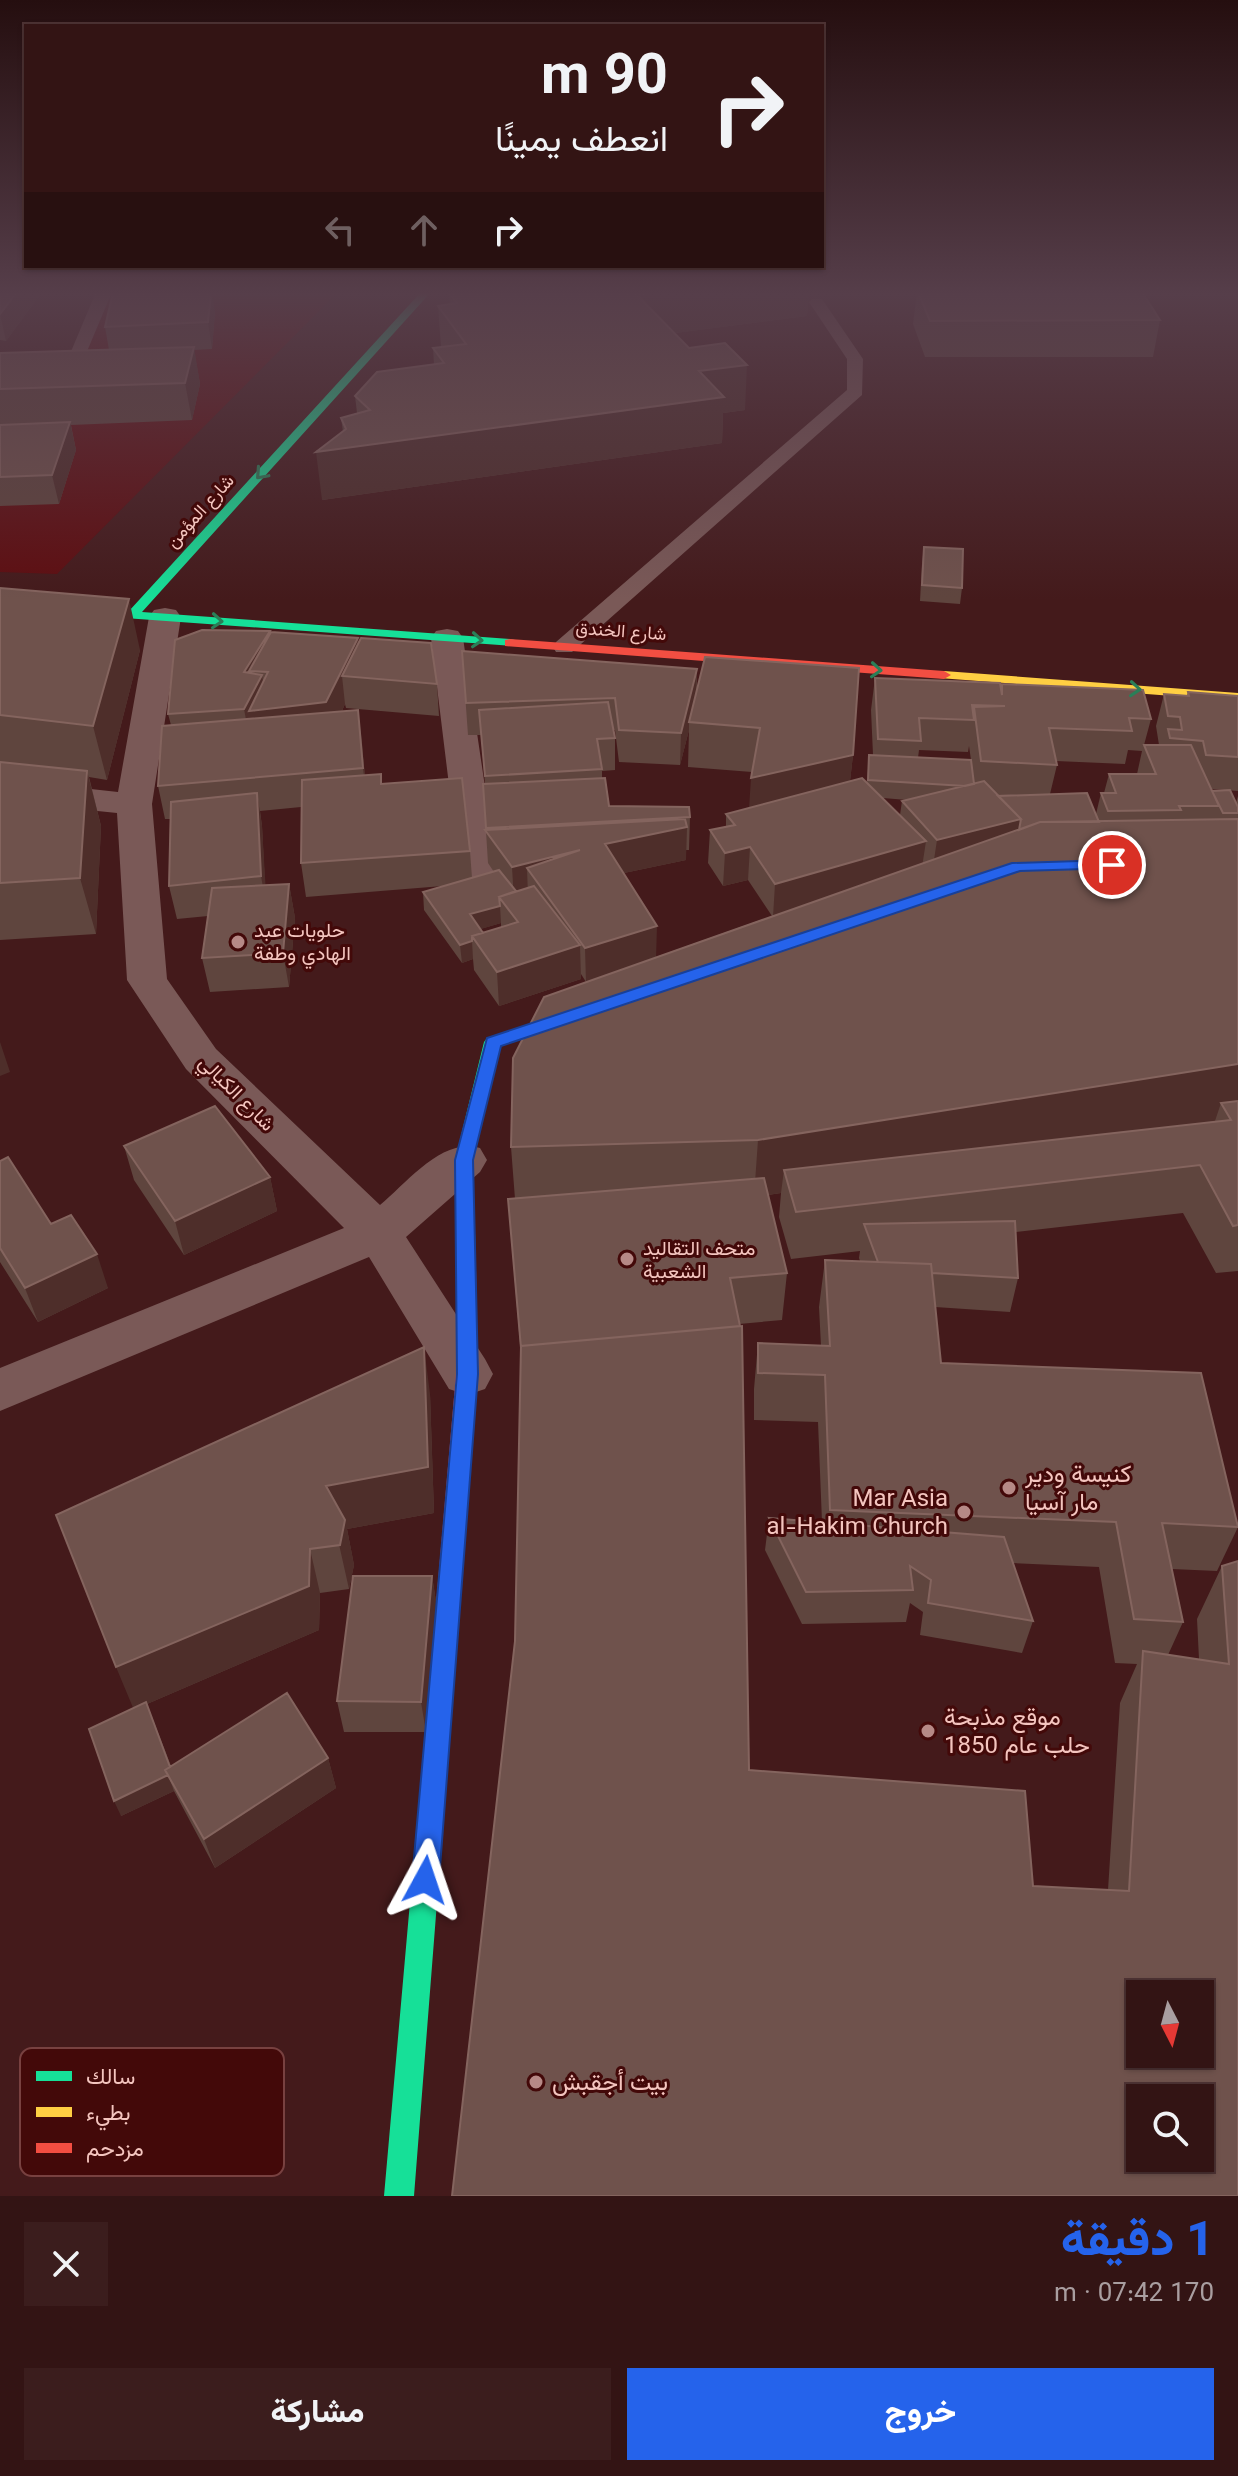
<!DOCTYPE html>
<html lang="ar">
<head>
<meta charset="utf-8">
<style>
	:root { --surface:#331414; --page:#3b1d1d; --text:#f1f3f6; --muted:#a99ea0; --line:#4e3334; --accent:#2563eb }
	body { margin:0; font-family:Georgia,Vazirmatn,serif; background:var(--page); color:var(--text); direction:rtl; height:100vh; display:flex; flex-direction:column; font-size:30px; white-space:nowrap }
	* { box-sizing:border-box; margin:0 }
	p { font-size:26px; color:var(--muted) }
	.icon { flex:none; width:44px; height:44px; fill:none; stroke:currentColor; stroke-width:2; stroke-linecap:round; stroke-linejoin:round }
	.map { position:relative; height:2196px; overflow:hidden; direction:ltr }
	.sheet { display:flex; flex-direction:column; background:var(--surface); flex:1 }
	.sheet>* { flex:none }
	.top-card { position:absolute; left:24px; top:24px; width:800px; height:244px; border-radius:0px; box-shadow:0 2px 6px #0004,0 0 0 2px var(--line); direction:rtl; background:#331414; color:var(--text); overflow:hidden }
	.needle { width:52px; rotate:174deg }
	.fabs { position:absolute; left:1126px; top:1980px; display:grid; gap:16px }
	.fabs a { display:grid; place-items:center; width:88px; height:88px; border-radius:0px; background:var(--surface); box-shadow:0 2px 6px #0004,0 0 0 2px var(--line); font-size:40px }
	.pin { position:absolute; display:grid; place-items:center; width:68px; height:68px; color:#fff; margin:-34px; border:4px solid #fff; border-radius:50%; box-shadow:0 2px 8px #0007 }
	.me { position:absolute; width:88px; margin:-44px; rotate:5deg; stroke-linejoin:round; filter:drop-shadow(0 0 6px #0008) }
	.turn { display:flex; align-items:center; gap:28px; height:168px; padding:0 24px; font-size:36px }
	.turn .icon { width:104px; height:104px; stroke-width:2.5 }
	.turn b { display:block; font-size:56px; line-height:68px }
	.lanes { display:flex; align-items:center; height:76px; padding:0 24px; background:#0003; justify-content:center; gap:40px; direction:ltr }
	.lanes .off { opacity:.35 }
	.round { display:grid; place-items:center; flex:none; width:84px; height:84px; border-radius:0px; background:var(--page) }
	.head { display:flex; align-items:center; justify-content:space-between; height:136px; padding:0 24px }
	h1 { font-size:48px; font-weight:800; line-height:60px; color:var(--accent) }
	.cta { display:flex; gap:16px; margin-top:auto; padding:16px 24px }
	.cta a { flex:1; height:92px; border-radius:0px; background:var(--accent); color:#fff; font-size:32px; font-weight:800; line-height:92px; text-align:center }
	.cta a+a { background:var(--page); color:var(--text) }
	.map>svg:first-child { display:block }
	.built { fill:#5e0d10 }
	.lines { fill:none; stroke-linecap:round; stroke-linejoin:round }
	.lane { fill:#7a5957; fill-rule:evenodd }
	.street { fill:#7a5957; fill-rule:evenodd }
	.fast { fill:#16e098; fill-rule:evenodd }
	.slow { fill:#ffcf43; fill-rule:evenodd }
	.jam { fill:#f24e42; fill-rule:evenodd }
	.wall { fill:#5f453e; fill-rule:evenodd }
	.shaded-wall { fill:#4e2e2a }
	.building { fill:#6f524c; stroke:#84645e; stroke-width:2; fill-rule:evenodd }
	.oneway { stroke:#2a7f58 }
	.route { fill:#2563eb; stroke:#184099; stroke-width:2 }
	.poi-dot { fill:#b68986; stroke:#430909; stroke-width:3 }
	.labels { text-anchor:middle; stroke-width:6; stroke-linejoin:round; paint-order:stroke }
	.far-street-label { font-size:18px; fill:#f4c5bf; stroke:#430909 }
	.poi-label { font-size:20px; fill:#f4c5bf; stroke:#430909; text-anchor:start }
	.street-label { font-size:20px; fill:#f4c5bf; stroke:#430909 }
	.near-poi-label { font-size:24px; fill:#f4c5bf; stroke:#430909; text-anchor:start }
	.key { fill:#430909; stroke:#784140; stroke-width:2 }
	.key-label { font-size:22px; fill:#f4c5bf }
</style>
</head>
<body>
<div class="map">
<svg width="1238" height="2196" viewBox="0 0 1238 2196">
	<rect width="100%" height="100%" fill="#441a1b"/>
	<!-- built -->
	<path class="built" d="M 105,292 L 338,292 L 57,574 L 0,572 L 0,393 L 75,366 Z"/>
	<g class="lines">
		<!-- lane -->
		<path class="lane" d="M 96,292 L 112,292 L 80,368 L 0,395 L 0,384 L 67,361 Z
			M 812,299 L 822,299 L 863,359 L 862,395 L 572,652 L 556,652 L 553,647 L 556,642 L 847,390 L 847,359 L 809,302 Z"/>
		<!-- street -->
		<path class="street" d="M 165,608 L 176,610 L 181,617 L 152,804 L 167,979 L 216,1049 L 380,1205 C 408,1182 442,1137 480,1148 L 487,1160 L 480,1172 L 406,1237 L 485,1359 L 493,1374 L 485,1389 L 467,1395 L 449,1389 L 369,1257 L 0,1411 L 0,1368 L 344,1228 L 186,1069 L 127,980 L 117,813 L 0,801 L 0,779 L 118,792 L 149,617 L 154,610 Z
			M 447,629 L 458,631 L 463,638 L 498,875 L 492,883 L 479,886 L 466,883 L 460,875 L 431,638 L 436,631 Z"/>
		<!-- fast -->
		<path class="fast" d="M 421,292 L 431,292 L 142,612 L 510,639 L 515,640 L 515,646 L 0,609 L 0,601 L 129,611 Z
			M 585,1005 L 594,1011 L 591,1015 L 501,1046 L 473,1160 L 476,1270 L 473,1275 L 459,1275 L 456,1270 L 455,1160 L 484,1042 L 487,1038 Z
			M 432,1787 L 441,1791 L 445,1800 L 414,2196 L 384,2196 L 419,1800 L 423,1791 Z"/>
		<!-- slow -->
		<path class="slow" d="M 944,671 L 1238,693 L 1238,701 L 939,678 L 937,675 Z"/>
		<!-- jam -->
		<path class="jam" d="M 510,639 L 944,671 L 951,675 L 944,679 L 505,646 L 505,640 Z
			M 466,1262 L 473,1265 L 476,1270 L 478,1374 L 445,1800 L 441,1809 L 432,1813 L 423,1809 L 419,1800 L 456,1374 L 456,1270 L 459,1265 Z"/>
	</g>
	<!-- wall -->
	<path class="wall" d="M 0,292 L 42,292 L 6,341 L 0,340 Z
		M 461,292 L 809,292 L 807,316 L 675,333 L 745,410 L 723,413 L 722,443 L 322,500 L 343,432 L 341,418 L 357,413 L 355,396 L 434,364 L 433,348 L 441,347 L 438,306 L 450,304 L 449,293 Z
		M 917,292 L 1142,292 L 1160,320 L 1153,357 L 925,357 L 913,324 Z
		M 215,312 L 212,349 L 194,350 L 200,384 L 192,420 L 71,425 L 76,450 L 59,504 L 0,506 L 0,353 L 109,350 L 105,327 Z
		M 924,547 L 962,588 L 960,604 L 920,601 L 922,563 Z
		M 0,588 L 140,650 L 107,780 L 89,777 L 101,826 L 96,934 L 0,940 Z
		M 270,631 L 270,633 L 359,643 L 437,684 L 439,716 L 346,708 L 345,704 L 342,711 L 358,710 L 365,776 L 382,784 L 470,851 L 472,878 L 494,872 L 488,863 L 483,784 L 485,784 L 481,735 L 468,735 L 462,651 L 697,669 L 697,692 L 853,755 L 850,781 L 867,782 L 869,755 L 873,755 L 871,710 L 875,678 L 1001,689 L 1151,719 L 1144,745 L 1159,745 L 1156,726 L 1164,694 L 1187,696 L 1188,692 L 1238,696 L 1238,791 L 1211,789 L 1212,791 L 1236,803 L 1238,796 L 1238,1271 L 1216,1273 L 1183,1213 L 1016,1232 L 1018,1278 L 1010,1312 L 935,1307 L 941,1363 L 1238,1527 L 1217,1571 L 1172,1569 L 1183,1622 L 1168,1655 L 1199,1659 L 1197,1619 L 1222,1566 L 1238,1561 L 1238,2196 L 515,1641 L 521,1357 L 508,1199 L 515,1199 L 511,1147 L 586,982 L 581,974 L 581,979 L 499,1006 L 474,970 L 473,959 L 462,963 L 424,910 L 423,892 L 443,886 L 306,897 L 301,863 L 301,807 L 260,811 L 262,826 L 265,885 L 289,884 L 295,918 L 289,987 L 210,992 L 202,958 L 208,916 L 177,919 L 169,886 L 170,819 L 165,819 L 158,786 L 171,725 L 168,714 ZM 614,730 L 615,730 L 619,762 L 680,765 L 689,730 L 688,767 L 752,772 L 750,808 L 726,814 L 726,827 L 710,830 L 708,863 L 723,886 L 748,880 L 772,916 L 656,957 L 624,873 L 686,860 L 686,850 L 689,850 L 690,817 L 609,806 L 602,778 L 602,771 L 615,770 L 615,738 ZM 969,746 L 971,760 L 918,758 L 919,750 L 968,752 ZM 1128,750 L 1142,751 L 1137,774 L 1109,774 L 1104,793 L 1101,793 L 1096,814 L 1050,794 L 1057,765 L 1056,761 L 1125,764 ZM 883,798 L 907,800 L 902,801 L 900,815 ZM 501,923 L 501,927 L 483,933 L 480,929 ZM 781,1193 L 779,1217 L 791,1259 L 860,1251 L 859,1258 L 860,1261 L 825,1260 L 819,1307 L 821,1346 L 758,1343 L 754,1389 L 754,1420 L 818,1422 L 822,1522 L 769,1518 L 765,1550 L 802,1624 L 906,1622 L 910,1603 L 923,1612 L 920,1635 L 1022,1653 L 1033,1621 L 1013,1563 L 1099,1567 L 1115,1663 L 1137,1664 L 1120,1703 L 1108,1890 L 1033,1886 L 749,1770 L 739,1324 L 782,1320 L 787,1273 L 768,1195 Z
		M 124,1146 L 270,1177 L 277,1211 L 184,1255 L 134,1180 Z
		M 0,1161 L 51,1224 L 108,1288 L 38,1322 L 0,1262 Z
		M 430,1394 L 434,1513 L 347,1529 L 354,1565 L 349,1589 L 320,1593 L 319,1630 L 147,1704 L 171,1766 L 328,1758 L 336,1788 L 215,1868 L 174,1791 L 121,1816 L 133,1708 Z
		M 432,1576 L 437,1608 L 426,1732 L 344,1732 L 337,1701 Z"/>
	<!-- shaded-wall -->
	<path class="shaded-wall" d="M 17,292 L 42,292 L 6,341 L 0,314 Z
		M 211,292 L 212,292 L 215,312 L 212,349 L 208,322 Z
		M 658,292 L 809,292 L 807,316 L 637,338 L 637,295 Z
		M 194,347 L 200,384 L 192,420 L 185,383 Z
		M 747,365 L 745,410 L 723,413 L 722,443 L 322,500 L 316,452 L 699,371 Z
		M 70,422 L 76,450 L 59,504 L 52,475 Z
		M 129,599 L 140,650 L 107,780 L 93,726 Z
		M 270,631 L 275,662 L 249,671 L 252,693 L 262,675 L 267,706 L 358,638 L 362,670 L 342,676 L 345,704 L 331,734 L 250,741 L 244,709 L 244,672 Z
		M 697,669 L 696,701 L 689,722 L 689,730 L 680,765 L 681,733 Z
		M 358,710 L 362,742 L 367,801 L 363,768 Z
		M 853,755 L 848,800 L 748,824 L 751,778 Z
		M 87,771 L 101,826 L 96,934 L 80,878 Z
		M 257,793 L 262,826 L 267,910 L 261,876 Z
		M 1021,819 L 1015,852 L 932,873 L 937,840 Z
		M 687,827 L 686,860 L 605,877 L 605,844 Z
		M 926,841 L 921,874 L 773,917 L 775,884 Z
		M 750,847 L 748,880 L 723,886 L 725,853 Z
		M 580,850 L 527,868 L 528,897 L 514,900 L 512,867 Z
		M 289,884 L 295,918 L 289,987 L 283,953 Z
		M 500,906 L 501,923 L 471,932 L 470,914 Z
		M 657,926 L 656,959 L 586,982 L 585,948 Z
		M 472,941 L 473,959 L 462,963 L 460,945 Z
		M 580,945 L 581,979 L 499,1006 L 497,972 Z
		M 0,1042 L 10,1072 L 0,1076 Z
		M 1238,1064 L 1238,1117 L 1221,1103 L 1215,1121 L 790,1191 L 784,1170 L 781,1193 L 754,1197 L 758,1140 Z
		M 270,1177 L 277,1211 L 184,1255 L 175,1221 Z
		M 97,1254 L 108,1288 L 38,1322 L 25,1288 Z
		M 424,1347 L 430,1394 L 434,1513 L 347,1529 L 354,1565 L 349,1589 L 326,1486 Z
		M 310,1549 L 320,1593 L 319,1630 L 147,1704 L 179,1789 L 134,1710 L 116,1667 Z
		M 432,1576 L 437,1608 L 426,1732 L 421,1702 Z
		M 328,1758 L 336,1788 L 215,1868 L 204,1839 Z
		M 168,1775 L 174,1791 L 121,1816 L 114,1801 Z"/>
	<!-- building -->
	<path class="building" d="M 0,292 L 17,292 L 0,314 Z
		M 113,292 L 211,292 L 208,322 L 105,327 Z
		M 461,292 L 658,292 L 637,295 L 689,348 L 725,343 L 747,365 L 699,371 L 724,397 L 316,452 L 346,429 L 341,418 L 370,410 L 355,396 L 377,372 L 444,363 L 433,348 L 466,344 L 438,306 L 457,303 L 449,293 Z
		M 918,292 L 1142,292 L 1160,320 L 930,321 Z
		M 194,347 L 185,383 L 0,389 L 0,353 Z
		M 70,422 L 52,475 L 0,477 L 0,425 Z
		M 924,547 L 963,549 L 962,588 L 922,585 Z
		M 0,588 L 129,599 L 93,726 L 0,715 Z
		M 202,630 L 270,631 L 244,672 L 262,675 L 244,709 L 168,714 L 175,640 Z
		M 271,632 L 358,638 L 326,702 L 249,711 L 268,672 L 249,671 Z
		M 361,638 L 431,643 L 437,684 L 342,676 Z
		M 462,651 L 697,669 L 681,733 L 619,730 L 615,698 L 466,703 Z
		M 705,657 L 859,668 L 853,755 L 751,778 L 760,728 L 689,722 Z
		M 875,678 L 1000,683 L 1002,695 L 1002,684 L 1143,690 L 1151,719 L 1129,718 L 1132,731 L 1049,728 L 1057,765 L 981,761 L 974,707 L 1005,706 L 972,705 L 974,720 L 919,718 L 921,741 L 878,739 Z
		M 1188,692 L 1238,696 L 1238,757 L 1206,755 L 1203,741 L 1170,738 L 1168,729 L 1182,730 L 1180,717 L 1168,716 L 1164,694 L 1189,696 Z
		M 608,702 L 615,738 L 597,739 L 602,769 L 485,776 L 479,710 Z
		M 358,710 L 363,768 L 158,786 L 162,726 Z
		M 1144,745 L 1191,745 L 1219,806 L 1179,806 L 1181,810 L 1108,811 L 1101,793 L 1116,793 L 1109,774 L 1156,774 Z
		M 869,755 L 971,760 L 974,784 L 965,786 L 868,780 Z
		M 0,762 L 87,771 L 80,878 L 0,883 Z
		M 381,774 L 381,784 L 462,778 L 470,851 L 301,863 L 302,780 Z
		M 605,778 L 609,806 L 689,807 L 690,817 L 486,828 L 483,784 Z
		M 862,778 L 926,841 L 775,884 L 750,847 L 725,853 L 710,830 L 735,825 L 726,814 Z
		M 984,781 L 1021,819 L 937,840 L 902,801 Z
		M 1230,790 L 1238,807 L 1238,813 L 1223,813 L 1212,791 Z
		M 257,793 L 261,876 L 169,886 L 171,802 Z
		M 1087,793 L 1099,822 L 1040,822 L 1019,830 L 1021,819 L 998,796 Z
		M 685,819 L 687,827 L 605,844 L 657,926 L 585,948 L 527,868 L 580,850 L 512,867 L 485,830 Z
		M 1238,819 L 1238,1064 L 758,1140 L 511,1147 L 513,1058 L 544,997 L 1040,822 Z
		M 499,870 L 516,891 L 499,897 L 500,906 L 470,914 L 483,933 L 472,936 L 472,941 L 460,945 L 423,892 Z
		M 289,884 L 283,953 L 202,958 L 212,888 Z
		M 534,886 L 580,945 L 497,972 L 472,936 L 518,922 L 499,897 Z
		M 1238,1101 L 1238,1225 L 1233,1226 L 1200,1165 L 796,1212 L 784,1170 L 1231,1120 L 1221,1103 Z
		M 215,1106 L 270,1177 L 175,1221 L 124,1146 Z
		M 8,1157 L 51,1224 L 71,1215 L 97,1254 L 25,1288 L 0,1248 L 0,1161 Z
		M 764,1178 L 787,1273 L 730,1278 L 740,1326 L 521,1346 L 521,1348 L 508,1199 Z
		M 1015,1221 L 1018,1278 L 932,1273 L 931,1264 L 878,1262 L 864,1224 Z
		M 825,1260 L 931,1264 L 941,1363 L 1201,1373 L 1238,1527 L 1162,1523 L 1183,1622 L 1134,1619 L 1116,1522 L 830,1510 L 825,1375 L 758,1373 L 758,1343 L 830,1346 Z
		M 742,1326 L 749,1770 L 1025,1791 L 1033,1886 L 1129,1891 L 1143,1651 L 1229,1664 L 1222,1566 L 1238,1561 L 1238,2196 L 452,2196 L 515,1641 L 521,1346 ZM 1140,1994 L 1200,1994 L 1200,2054 L 1140,2054 ZM 1140,2098 L 1200,2098 L 1200,2158 L 1140,2158 Z
		M 424,1347 L 428,1467 L 326,1486 L 345,1520 L 340,1545 L 310,1549 L 309,1586 L 116,1667 L 56,1515 Z
		M 769,1518 L 1004,1537 L 1033,1621 L 928,1603 L 931,1580 L 910,1566 L 913,1590 L 806,1592 Z
		M 353,1576 L 432,1576 L 421,1702 L 337,1701 Z
		M 287,1693 L 328,1758 L 204,1839 L 165,1770 Z
		M 146,1702 L 170,1767 L 165,1770 L 168,1775 L 114,1801 L 89,1729 Z"/>
	<!-- one-way arrows -->
	<defs><path id="oneway-chevron" d="M-2-3.5L2.5 0L-2 3.5" fill="none" stroke-width="1.6" stroke-linecap="round" stroke-linejoin="round" transform="scale(2)"/></defs>
	<g class="oneway">
		<use href="#oneway-chevron" transform="translate(261 474) rotate(132)"/>
		<use href="#oneway-chevron" transform="translate(217 621) rotate(4)"/>
		<use href="#oneway-chevron" transform="translate(477 640) rotate(4)"/>
		<use href="#oneway-chevron" transform="translate(876 670) rotate(4)"/>
		<use href="#oneway-chevron" transform="translate(1135 689) rotate(4)"/>
	</g>
	<!-- sky -->
	<linearGradient id="sky" x2="0" y2="1"><stop stop-color="#250e0f"/><stop offset="0.49" stop-color="#563e4a"/><stop offset="1" stop-color="#563e4a" stop-opacity="0"/></linearGradient>
	<rect width="1238" height="600" fill="url(#sky)"/>
	<!-- route -->
	<path class="route" d="M 1112,860 L 1120,865 L 1118,868 L 1020,871 L 501,1046 L 473,1160 L 478,1374 L 439,1880 L 435,1889 L 425,1893 L 416,1889 L 412,1880 L 457,1374 L 455,1160 L 487,1038 L 1012,863 Z"/>
	<!-- markers -->
	<g class="poi-dot">
		<circle cx="238" cy="942" r="8"/>
		<circle cx="627" cy="1259" r="8"/>
		<circle cx="1009" cy="1488" r="8"/>
		<circle cx="964" cy="1512" r="8"/>
		<circle cx="928" cy="1731" r="8"/>
		<circle cx="536" cy="2082" r="8"/>
	</g>
	<g class="labels">
		<!-- far-street labels -->
		<g class="far-street-label">
			<text transform="translate(200 511) rotate(-48)" y="6">شارع المؤمن</text>
			<text transform="translate(621 631) rotate(4)" y="6">شارع الخندق</text>
		</g>
		<!-- poi labels -->
		<g class="poi-label">
			<text x="254" y="937">حلويات عبد<tspan x="254" dy="23">الهادي وطفة</tspan></text>
			<text x="643" y="1255">متحف التقاليد<tspan x="643" dy="23">الشعبية</tspan></text>
		</g>
		<!-- street labels -->
		<g class="street-label">
			<text transform="translate(237 1093) rotate(45)" y="7">شارع الكيالي</text>
		</g>
		<!-- near-poi labels -->
		<g class="near-poi-label">
			<text x="1025" y="1482">كنيسة ودير<tspan x="1025" dy="28">مار آسيا</tspan></text>
			<text x="948" y="1506" text-anchor="end">Mar Asia<tspan x="948" dy="28">al-Hakim Church</tspan></text>
			<text x="944" y="1725">موقع مذبحة<tspan x="944" dy="28">حلب عام 1850</tspan></text>
			<text x="552" y="2090">بيت أجقبش</text>
		</g>
	</g>
	<!-- legend -->
	<rect x="20" y="2048" width="264" height="128" rx="12" class="key"/>
	<rect x="36" y="2071" width="36" height="10" fill="#16e098"/>
	<rect x="36" y="2107" width="36" height="10" fill="#ffcf43"/>
	<rect x="36" y="2143" width="36" height="10" fill="#f24e42"/>
	<g class="key-label">
		<text x="86" y="2084">سالك</text>
		<text x="86" y="2120">بطيء</text>
		<text x="86" y="2156">مزدحم</text>
	</g>
</svg>
<div class="fabs">
<a><svg class="needle" viewBox="-14 -14 28 28"><path d="M0-13l5 13h-10z" fill="#e53935"/><path d="M0 13l5-13h-10z" fill="#a99ea0"/></svg></a>
<a><svg class="icon" aria-label="search" viewBox="0 0 24 24"><circle cx="10" cy="10" r="6"/><path d="M15 15l6 6"/></svg></a>
</div>
<div class="pin" style="left:1112px;top:865px;background:#d93025"><svg class="icon" aria-label="arrive" viewBox="0 0 24 24"><path d="M6 21V4h12l-3 4 3 4H6"/></svg></div>
<svg class="me" style="left:425px;top:1880px" viewBox="-20 -20 40 40"><path d="M0-17L14 15 0 8-14 15z" fill="#2563eb" stroke="#fff" stroke-width="4"/></svg>
<div class="top-card">
<div class="turn"><svg class="icon" aria-label="right" viewBox="0 0 24 24"><path d="M7 20v-9h11M14 6l5 5-5 5"/></svg><div><b>90 m</b>انعطف يمينًا</div></div>
<div class="lanes"><svg class="icon off" aria-label="left" viewBox="0 0 24 24"><path d="M17 20v-9H6M10 6l-5 5 5 5"/></svg><svg class="icon off" aria-label="ahead" viewBox="0 0 24 24"><path d="M12 20V5M6 11l6-6 6 6"/></svg><svg class="icon" aria-label="right" viewBox="0 0 24 24"><path d="M7 20v-9h11M14 6l5 5-5 5"/></svg></div>
</div>
</div>
<section class="sheet">
<div class="head"><div><h1>1 دقيقة</h1><p>170 m · 07:42</p></div><a class="round"><svg class="icon" aria-label="close" viewBox="0 0 24 24"><path d="M6 6l12 12M18 6L6 18"/></svg></a></div>
<div class="cta"><a>خروج</a><a>مشاركة</a></div>
</section>
</body>
</html>
